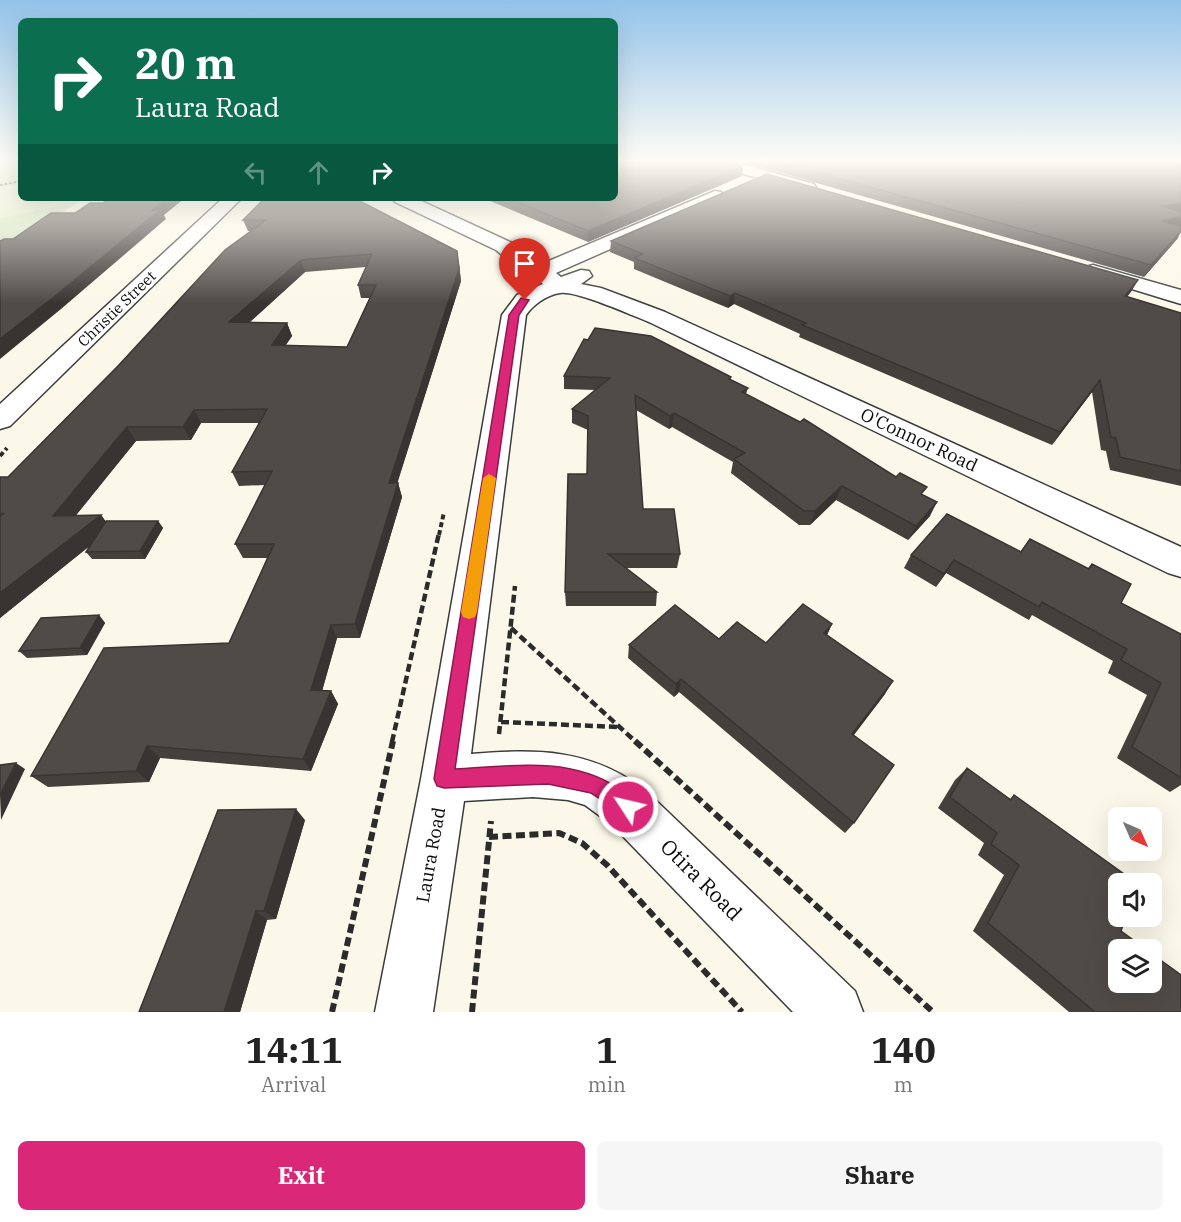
<!DOCTYPE html>
<html lang="en">
<head>
<meta charset="utf-8">
<style>
	:root { --surface:#fff; --page:#f6f6f6; --text:#222; --muted:#767676; --accent:#db2777 }
	body { margin:0; font-family:"IBM Plex Serif",serif; background:var(--page); color:var(--text); height:100vh; display:flex; flex-direction:column; font-size:22px; white-space:nowrap }
	* { box-sizing:border-box; margin:0 }
	p { font-size:20px; color:var(--muted) }
	.icon { flex:none; width:33px; height:33px; fill:none; stroke:currentColor; stroke-width:2; stroke-linecap:round; stroke-linejoin:round }
	.map { position:relative; height:1012px; overflow:hidden }
	.sheet { display:flex; flex-direction:column; background:var(--surface); flex:1 }
	.sheet>* { flex:none }
	.top-card { position:absolute; left:18px; top:18px; width:600px; height:183px; border-radius:9px; box-shadow:0 6px 24px #0002; background:#0b6e4f; color:#fff; overflow:hidden }
	.needle { width:39px; rotate:135deg }
	.controls { position:absolute; left:1108px; top:807px; display:grid; gap:12px }
	.controls a { display:grid; place-items:center; width:54px; height:54px; border-radius:9px; background:var(--surface); box-shadow:0 6px 24px #0002; font-size:30px }
	.pin { position:absolute; display:grid; place-items:center; width:51px; height:51px; color:#fff; margin:-62px -26px; border-radius:50% 50% 50% 0; rotate:-45deg; box-shadow:0 0 6px #0007 }
	.pin .icon { rotate:45deg }
	.me { position:absolute; width:66px; margin:-33px; rotate:305deg; stroke-linejoin:round; filter:drop-shadow(0 0 4px #0008) }
	.turn { display:flex; align-items:center; gap:21px; height:126px; padding:0 18px; font-size:27px }
	.turn .icon { width:78px; height:78px; stroke-width:2.5 }
	.turn b { display:block; font-size:42px; line-height:51px }
	.lanes { display:flex; align-items:center; height:57px; padding:0 18px; background:#0003; justify-content:center; gap:30px; direction:ltr }
	.lanes .off { opacity:.35 }
	.eta { display:flex; justify-content:space-evenly; align-items:center; height:102px; text-align:center }
	.eta b { font-size:36px; font-weight:700; line-height:42px }
	.button { display:flex; gap:12px; margin-top:auto; padding:12px 18px }
	.button a { flex:1; height:69px; border-radius:9px; background:var(--accent); color:#fff; font-size:24px; font-weight:700; line-height:69px; text-align:center }
	.button a+a { background:var(--page); color:var(--text) }
	.map>svg:first-child { display:block }
	.green { fill:#cee1b8 }
	.pitch { fill:#dfeac8 }
	.lines { fill:none; stroke-linecap:round; stroke-linejoin:round }
	.minor-casing { stroke:#3c3c3c; stroke-width:3 }
	.path-far3 { stroke:#2b2b2b; stroke-width:2; stroke-dasharray:3 1.5; stroke-linecap:butt }
	.path-far2 { stroke:#2b2b2b; stroke-width:4; stroke-dasharray:5 3; stroke-linecap:butt }
	.path-far1 { stroke:#2b2b2b; stroke-width:4.5; stroke-dasharray:8 4; stroke-linecap:butt }
	.path { stroke:#2b2b2b; stroke-width:6; stroke-dasharray:9 4.5; stroke-linecap:butt }
	.minor { fill:#fff; fill-rule:evenodd }
	.wall { fill:#46403d; fill-rule:evenodd }
	.shaded-wall { fill:#393432 }
	.building { fill:#514b47; stroke:#393432; stroke-width:1.5; fill-rule:evenodd }
	.route { fill:#db2777; stroke:#8e194d; stroke-width:1.5 }
	.slow { fill:#f59e0b }
	.labels { text-anchor:middle; stroke-width:6; stroke-linejoin:round; paint-order:stroke }
	.far-street-label { font-size:15px; fill:#090909; stroke:#fff }
	.street-label { font-size:18px; fill:#090909; stroke:#fff }
	.near-street-label { font-size:21px; fill:#090909; stroke:#fff }
</style>
</head>
<body>
<div class="map">
<svg width="1181" height="1012" viewBox="0 0 1181 1012">
	<rect width="100%" height="100%" fill="#fcf8e9"/>
	<!-- green -->
	<path class="green" d="M 0,161 L 21,161 L 21,198 L 84,198 L 0,254 Z"/>
	<!-- pitch -->
	<path class="pitch" d="M 21,184 L 21,198 L 84,198 L 78,202 L 0,218 L 0,188 Z"/>
	<g class="lines">
		<!-- minor casing -->
		<g class="minor-casing">
			<path id="minor" d="M 707,161 L 732,161 L 814,184 L 816,188 L 808,193 L 710,164 Z
				M 715,191 L 721,192 L 724,196 L 721,200 L 556,273 L 561,277 L 581,270 L 589,271 L 592,276 L 581,284 L 601,288 L 665,312 L 1181,547 L 1181,577 L 1168,573 L 649,322 C 631,315 576,290 560,293 C 546,295 533,305 526,315 L 471,754 C 537,749 589,748 645,790 L 855,991 L 863,1012 L 793,1012 L 611,824 L 585,805 L 568,800 L 533,797 L 464,801 L 433,1012 L 375,1012 L 421,779 L 502,315 L 517,295 L 543,284 L 531,272 L 512,263 L 496,250 L 395,202 L 392,198 L 415,198 L 510,242 L 531,247 L 534,251 L 529,256 L 544,263 Z
				M 223,198 L 242,198 L 10,426 L 0,429 L 0,404 Z
				M 1093,265 L 1181,290 L 1181,304 L 1086,275 L 1082,271 L 1086,267 Z"/>
		</g>
		<!-- path-far3 -->
		<path class="path-far3" d="M 0,185 L 21,181"/>
		<!-- path-far2 -->
		<path class="path-far2" d="M 0,456 L 7,448
			M 439,535 L 444,512"/>
		<!-- path-far1 -->
		<path class="path-far1" d="M 511,628 L 636,742
			M 501,722 L 619,727
			M 499,734 L 515,586
			M 392,742 L 439,533"/>
		<!-- path -->
		<path class="path" d="M 635,741 L 933,1012
			M 489,837 L 559,833 L 582,843 L 607,865 L 742,1012
			M 332,1012 L 393,741
			M 472,1012 L 491,821"/>
		<!-- minor -->
		<use href="#minor" class="minor"/>
	</g>
	<!-- wall -->
	<path class="wall" d="M 740,161 L 1181,161 L 1178,238 L 1144,277 Z
		M 743,166 L 742,176 L 588,242 L 483,198 L 615,198 Z
		M 265,198 L 360,198 L 356,199 L 459,263 L 461,281 L 397,483 L 398,483 L 402,497 L 360,638 L 337,638 L 322,691 L 331,691 L 338,704 L 311,771 L 160,758 L 149,782 L 48,787 L 31,776 L 229,643 L 267,558 L 243,558 L 235,544 L 265,485 L 239,486 L 232,472 L 260,423 L 201,423 L 191,440 L 136,441 L 76,515 L 101,515 L 106,522 L 158,521 L 163,528 L 145,559 L 92,559 L 86,552 L 89,546 L 0,618 L 0,477 L 8,477 L 251,231 L 248,231 L 243,220 ZM 366,267 L 358,285 L 361,298 L 370,298 L 347,347 L 285,346 L 292,336 L 287,323 L 249,323 L 305,272 Z
		M 611,241 L 1138,280 L 1127,297 L 1181,313 L 1181,486 L 1110,470 L 1106,451 L 1101,450 L 1092,392 L 1052,445 L 799,337 L 800,334 L 734,304 L 728,308 L 634,269 L 634,262 L 610,252 Z
		M 564,376 L 731,377 L 730,379 L 748,388 L 746,394 L 923,495 L 930,516 L 908,540 L 836,500 L 810,525 L 799,525 L 731,473 L 733,462 L 672,427 L 669,429 L 636,410 L 643,509 L 680,554 L 677,568 L 626,568 L 657,592 L 656,606 L 566,606 L 565,592 L 587,474 L 588,430 L 572,423 L 572,409 L 595,390 L 564,389 Z
		M 911,555 L 1088,568 L 1092,564 L 1121,603 L 1181,634 L 1181,785 L 1170,792 L 1117,758 L 1147,695 L 1108,673 L 1113,661 L 1032,615 L 1029,620 L 946,573 L 936,587 L 904,568 Z
		M 99,615 L 105,623 L 87,655 L 27,658 L 19,651 Z
		M 832,624 L 827,635 L 885,694 L 854,735 L 854,823 L 845,833 L 679,692 L 674,697 L 628,658 L 629,645 L 719,639 L 766,643 Z
		M 967,768 L 1010,799 L 1014,795 L 1121,931 L 1181,1012 L 1069,1012 L 973,931 L 1004,875 L 978,855 L 984,843 L 938,808 L 955,780 Z
		M 305,820 L 276,919 L 267,920 L 240,1012 L 139,1012 Z"/>
	<!-- shaded-wall -->
	<path class="shaded-wall" d="M 743,166 L 742,176 L 588,242 L 588,231 Z
		M 167,198 L 185,198 L 164,215 L 166,219 L 61,309 L 0,359 L 0,339 Z
		M 1181,203 L 1181,213 L 1164,206 Z
		M 1181,217 L 1181,227 L 1162,221 Z
		M 1181,231 L 1178,238 L 1144,277 L 1151,265 Z
		M 457,251 L 461,281 L 393,497 L 389,483 Z
		M 301,260 L 305,272 L 235,335 L 229,322 Z
		M 1138,280 L 1131,292 L 1117,308 L 1125,296 Z
		M 735,293 L 734,304 L 728,308 L 730,296 Z
		M 287,323 L 292,336 L 277,358 L 272,345 Z
		M 1100,380 L 1092,392 L 1052,445 L 1060,432 Z
		M 194,410 L 201,423 L 191,440 L 183,427 Z
		M 674,413 L 672,427 L 669,429 L 670,416 Z
		M 127,427 L 136,441 L 65,529 L 53,516 Z
		M 398,483 L 402,497 L 360,638 L 355,624 Z
		M 842,486 L 836,500 L 810,525 L 815,511 Z
		M 937,502 L 930,516 L 908,540 L 916,526 Z
		M 101,515 L 111,529 L 0,618 L 0,593 Z
		M 158,521 L 163,528 L 145,559 L 140,551 Z
		M 954,560 L 946,573 L 936,587 L 944,574 Z
		M 99,615 L 105,623 L 87,655 L 80,648 Z
		M 832,624 L 826,637 L 824,633 Z
		M 331,625 L 337,638 L 319,702 L 311,690 Z
		M 681,679 L 679,692 L 674,697 L 676,684 Z
		M 893,681 L 885,694 L 845,746 L 852,734 Z
		M 331,691 L 338,704 L 311,771 L 303,759 Z
		M 147,746 L 160,758 L 149,782 L 136,771 Z
		M 16,763 L 25,769 L 1,820 L 0,795 Z
		M 296,809 L 305,820 L 276,919 L 264,911 Z
		M 256,911 L 267,920 L 240,1012 L 224,1012 Z"/>
	<!-- building -->
	<path class="building" d="M 615,161 L 725,161 L 743,166 L 588,231 L 507,198 L 615,198 Z
		M 776,161 L 1181,161 L 1181,203 L 1164,206 L 1181,212 L 1181,217 L 1162,221 L 1181,226 L 1181,231 L 1151,265 Z
		M 767,174 L 1138,280 L 1125,296 L 1181,313 L 1181,471 L 1120,457 L 1116,438 L 1111,437 L 1100,380 L 1060,432 L 802,325 L 806,323 L 735,293 L 730,296 L 634,258 L 643,254 L 611,241 Z
		M 110,198 L 167,198 L 151,211 L 161,209 L 54,297 L 0,339 L 0,241 L 4,239 L 13,239 L 51,213 L 75,213 L 90,203 L 103,203 Z
		M 265,198 L 354,198 L 457,251 L 459,269 L 389,483 L 398,483 L 355,624 L 331,625 L 311,690 L 331,691 L 303,759 L 147,746 L 136,771 L 31,776 L 104,648 L 229,643 L 274,544 L 235,544 L 272,471 L 232,472 L 267,409 L 194,410 L 183,427 L 127,427 L 53,516 L 101,515 L 0,593 L 0,516 L 3,514 L 0,514 L 0,477 L 8,477 L 118,366 L 225,250 L 266,220 L 243,220 ZM 372,254 L 358,285 L 376,285 L 347,347 L 272,345 L 287,323 L 229,322 L 301,260 Z
		M 595,328 L 651,336 L 731,377 L 729,379 L 748,388 L 742,392 L 800,422 L 804,419 L 896,477 L 900,473 L 927,487 L 921,494 L 937,502 L 916,526 L 842,486 L 815,511 L 804,511 L 734,459 L 745,453 L 674,413 L 670,416 L 635,395 L 643,509 L 674,509 L 680,554 L 608,554 L 657,592 L 565,592 L 568,474 L 587,474 L 588,416 L 572,409 L 610,378 L 564,376 L 584,339 L 588,340 Z
		M 947,514 L 1021,552 L 1030,539 L 1089,569 L 1092,564 L 1131,584 L 1121,603 L 1181,634 L 1181,778 L 1132,747 L 1161,683 L 1121,660 L 1127,649 L 1042,602 L 1039,607 L 954,560 L 944,574 L 911,555 Z
		M 106,521 L 158,521 L 140,551 L 86,552 Z
		M 803,604 L 832,624 L 824,633 L 893,681 L 852,734 L 894,765 L 854,823 L 681,679 L 676,684 L 629,645 L 675,605 L 719,639 L 737,622 L 766,643 Z
		M 99,615 L 80,648 L 19,651 L 41,618 Z
		M 16,763 L 0,795 L 0,765 Z
		M 967,768 L 1011,800 L 1014,795 L 1138,884 L 1119,884 L 1119,916 L 1126,916 L 1121,931 L 1147,950 L 1119,950 L 1119,982 L 1152,982 L 1152,954 L 1181,975 L 1181,1012 L 1095,1012 L 988,923 L 1019,865 L 991,844 L 997,833 L 950,797 Z
		M 296,809 L 264,911 L 256,911 L 224,1012 L 139,1012 L 218,810 Z"/>
	<!-- sky -->
	<linearGradient id="sky" x2="0" y2="1"><stop stop-color="#93c3ea"/><stop offset="0.53" stop-color="#fefcf5"/><stop offset="1" stop-color="#fefcf5" stop-opacity="0"/></linearGradient>
	<rect width="1181" height="303" fill="url(#sky)"/>
	<!-- route -->
	<path class="route" d="M 521,298 L 529,300 L 519,315 L 455,769 C 510,766 569,756 618,788 C 626,794 634,797 638,807 L 635,814 L 628,817 L 591,793 L 548,784 L 444,788 L 437,786 L 434,779 L 509,315 Z"/>
	<!-- slow -->
	<path class="slow" d="M 489,474 L 496,478 L 477,612 L 475,617 L 469,619 L 463,617 L 461,612 L 483,478 Z"/>
	<g class="labels">
		<!-- far-street labels -->
		<g class="far-street-label">
			<text transform="translate(117 309) rotate(-44)" y="5">Christie Street</text>
		</g>
		<!-- street labels -->
		<g class="street-label">
			<text transform="translate(919 440) rotate(25)" y="6">O'Connor Road</text>
			<text transform="translate(431 855) rotate(-80)" y="6">Laura Road</text>
		</g>
		<!-- near-street labels -->
		<g class="near-street-label">
			<text transform="translate(701 880) rotate(45)" y="7">Otira Road</text>
		</g>
	</g>
</svg>
<div class="controls">
<a><svg class="needle" viewBox="-14 -14 28 28"><path d="M0-13l5 13h-10z" fill="#e53935"/><path d="M0 13l5-13h-10z" fill="#767676"/></svg></a>
<a><svg class="icon" aria-label="sound" viewBox="0 0 24 24"><path d="M4 9h4l5-4v14l-5-4H4zM17 9q2 3 0 6"/></svg></a>
<a><svg class="icon" aria-label="layers" viewBox="0 0 24 24"><path d="M12 4l9 5-9 5-9-5zM3 14l9 5 9-5"/></svg></a>
</div>
<div class="pin" style="left:525px;top:300px;background:#d93025"><svg class="icon" aria-label="arrive" viewBox="0 0 24 24"><path d="M6 21V4h12l-3 4 3 4H6"/></svg></div>
<svg class="me" style="left:628px;top:807px" viewBox="-20 -20 40 40"><circle r="17" fill="#db2777" stroke="#fff" stroke-width="3"/><path d="M0-11L8 9 0 5-8 9z" fill="#fff"/></svg>
<div class="top-card">
<div class="turn"><svg class="icon" aria-label="right" viewBox="0 0 24 24"><path d="M7 20v-9h11M14 6l5 5-5 5"/></svg><div><b>20 m</b>Laura Road</div></div>
<div class="lanes"><svg class="icon off" aria-label="left" viewBox="0 0 24 24"><path d="M17 20v-9H6M10 6l-5 5 5 5"/></svg><svg class="icon off" aria-label="ahead" viewBox="0 0 24 24"><path d="M12 20V5M6 11l6-6 6 6"/></svg><svg class="icon" aria-label="right" viewBox="0 0 24 24"><path d="M7 20v-9h11M14 6l5 5-5 5"/></svg></div>
</div>
</div>
<section class="sheet">
<div class="eta">
<div><b>14:11</b><p>Arrival</p></div>
<div><b>1</b><p>min</p></div>
<div><b>140</b><p>m</p></div>
</div>
<div class="button"><a>Exit</a><a>Share</a></div>
</section>
</body>
</html>
